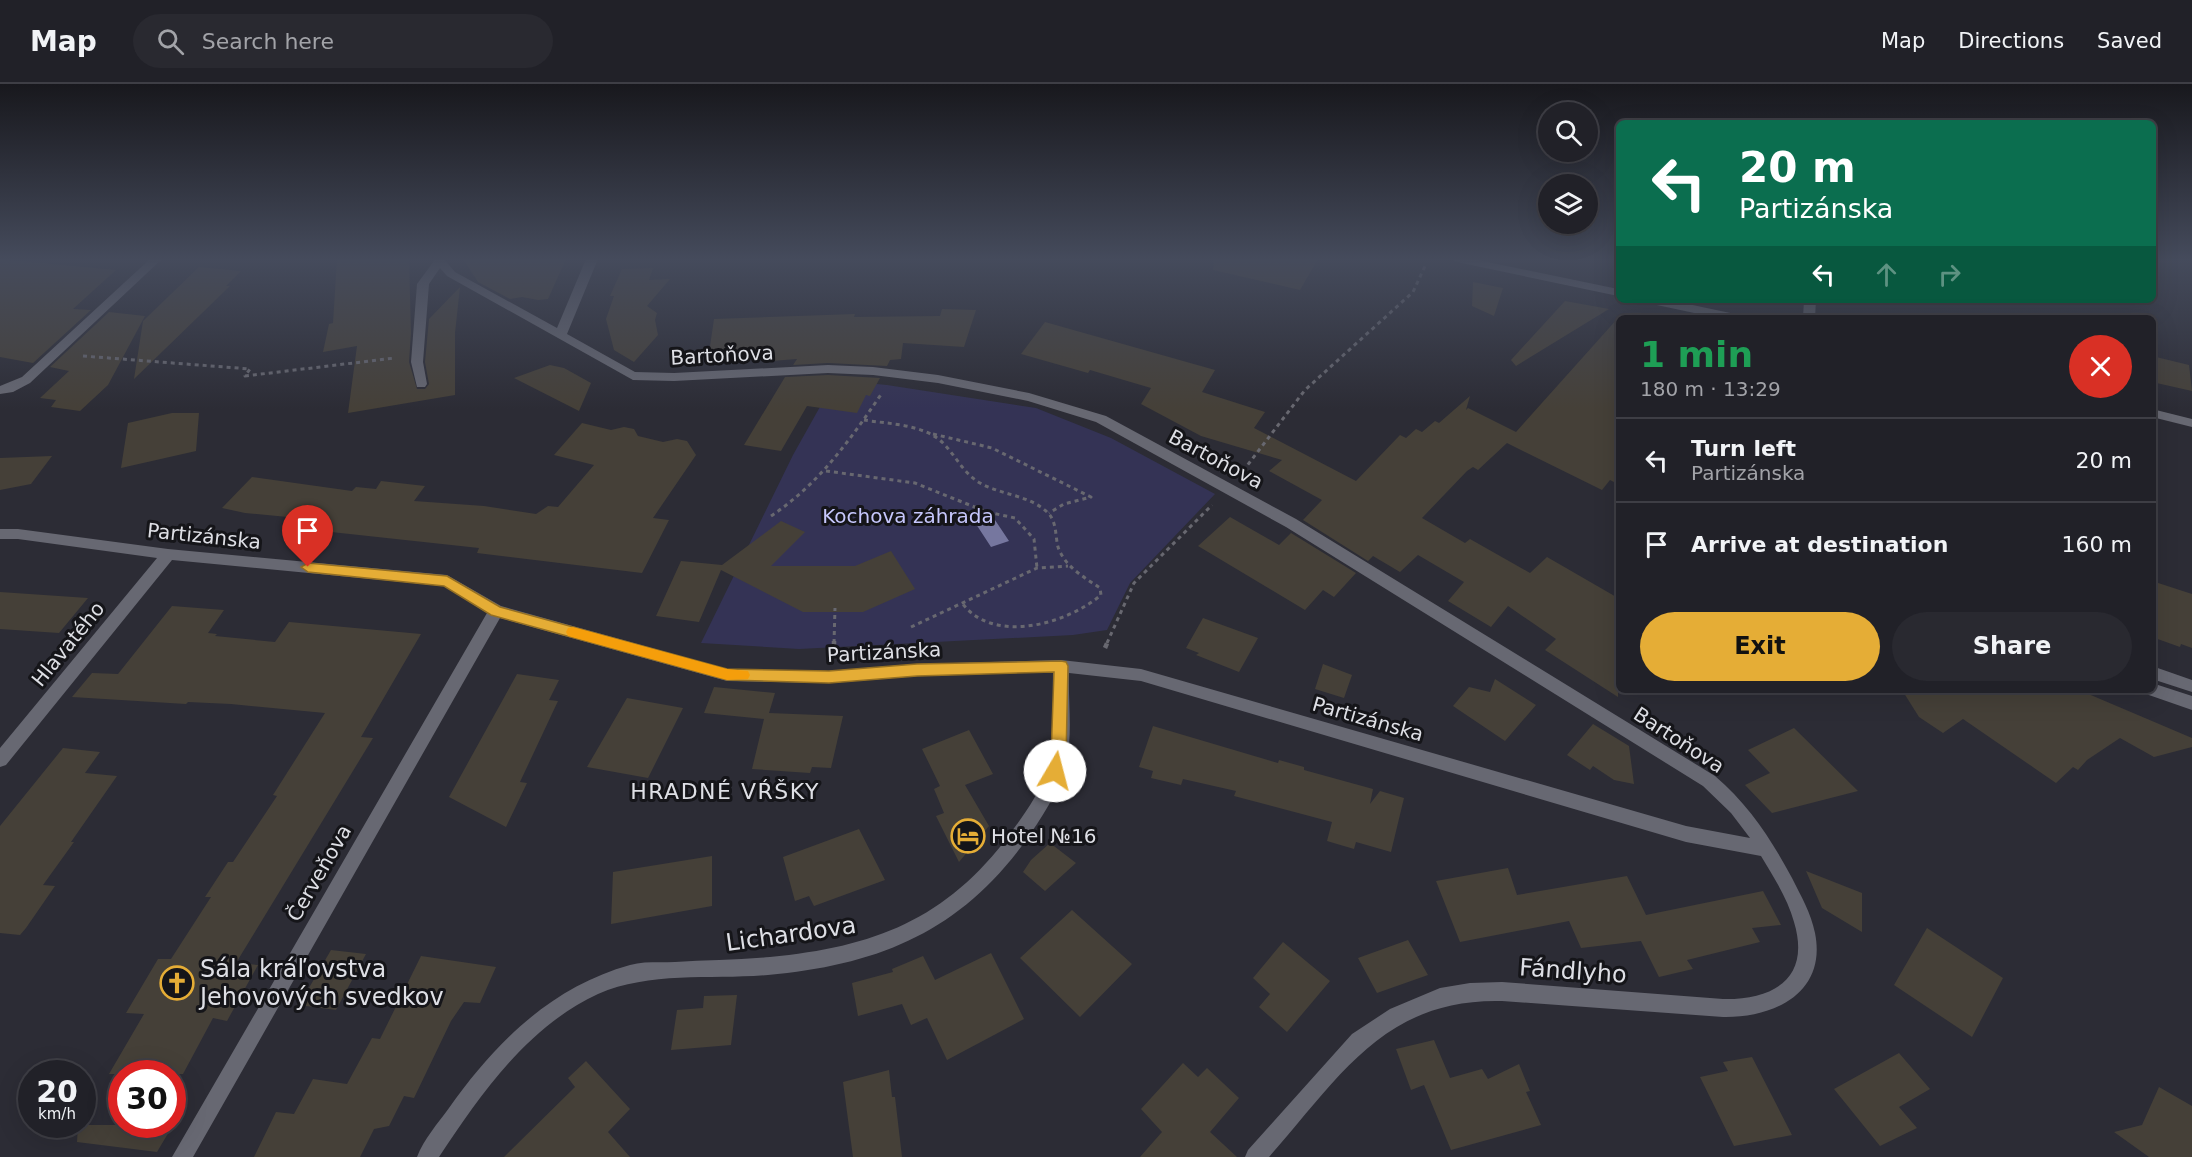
<!DOCTYPE html>
<html lang="en">
<head>
<meta charset="utf-8">
<style>
	:root { --surface:#212128; --page:#292930; --text:#f1f3f6; --muted:#a2a3a8; --line:#3e3e45; --accent:#e5ad36 }
	body { margin:0; font-family:"DejaVu Sans",sans-serif; background:var(--page); color:var(--text); height:100vh; display:flex; flex-direction:column; font-size:22px; white-space:nowrap }
	* { box-sizing:border-box; margin:0 }
	p { font-size:20px; color:var(--muted) }
	.icon { flex:none; width:33px; height:33px; fill:none; stroke:currentColor; stroke-width:2; stroke-linecap:round; stroke-linejoin:round }
	.map { position:relative; flex:1; overflow:hidden }
	.drawer { position:absolute; left:1616px; top:231px; width:540px; height:378px; display:flex; flex-direction:column; background:var(--surface); border-radius:9px; box-shadow:0 6px 24px #0002,0 0 0 2px var(--line) }
	.drawer>* { flex:none }
	.hud { position:absolute; left:1616px; top:36px; width:540px; height:183px; border-radius:9px; box-shadow:0 6px 24px #0002,0 0 0 2px var(--line); background:#0b6e4f; color:#fff; overflow:hidden }
	.buttons { position:absolute; left:1538px; top:18px; display:grid; gap:12px }
	.buttons a { display:grid; place-items:center; width:60px; height:60px; border-radius:50%; background:var(--surface); box-shadow:0 6px 24px #0002,0 0 0 2px var(--line); font-size:30px }
	.speed { position:absolute; left:18px; top:976px; display:flex; gap:12px; font-size:30px; font-weight:700; text-align:center }
	.speed>* { display:grid; place-content:center; width:78px; height:78px; border-radius:50%; background:var(--surface); box-shadow:0 6px 24px #0002,0 0 0 2px var(--line); line-height:1 }
	.speed small { font-size:15px; font-weight:400 }
	.speed .limit { border:9px solid #d22; background:#fff; color:#111 }
	.pin { position:absolute; display:grid; place-items:center; width:51px; height:51px; color:#fff; margin:-62px -26px; border-radius:50% 50% 50% 0; rotate:-45deg; box-shadow:0 0 6px #0007 }
	.pin .icon { rotate:45deg }
	.me { position:absolute; width:66px; margin:-33px; rotate:8deg; stroke-linejoin:round; filter:drop-shadow(0 0 4px #0008) }
	.turn { display:flex; align-items:center; gap:21px; height:126px; padding:0 24px; font-size:27px }
	.turn .icon { width:78px; height:78px; stroke-width:2.5 }
	.turn b { display:block; font-size:42px; line-height:51px }
	.lanes { display:flex; align-items:center; height:57px; padding:0 24px; background:#0003; justify-content:center; gap:30px; direction:ltr }
	.lanes .off { opacity:.35 }
	.round { display:grid; place-items:center; flex:none; width:63px; height:63px; border-radius:32px; background:var(--page) }
	.head { display:flex; align-items:center; justify-content:space-between; height:102px; padding:0 24px }
	h1 { font-size:36px; font-weight:600; line-height:45px; color:#1e9e55 }
	.primary-button { display:flex; gap:12px; margin-top:auto; padding:12px 24px }
	.primary-button a { flex:1; height:69px; border-radius:36px; background:var(--accent); color:#111; font-size:24px; font-weight:600; line-height:69px; text-align:center }
	.primary-button a+a { background:var(--page); color:var(--text) }
	ul { padding:0; list-style:none }
	li { display:flex; align-items:center; gap:18px; height:84px; padding:0 24px; border-top:2px solid var(--line) }
	li div { flex:1 }
	li b { display:block; font-size:22px }
	li em { font-style:normal }
	header { display:flex; align-items:center; gap:36px; box-sizing:border-box; height:84px; padding:0 30px; background:var(--surface); border-bottom:2px solid var(--line) }
	header strong { font-size:28px }
	nav { display:flex; gap:33px; margin-inline-start:auto; font-size:21px }
	.search { width:420px; height:54px; background:var(--page); display:flex; align-items:center; gap:15px; box-sizing:border-box; padding:0 21px; border-radius:33px; color:var(--muted); font-size:22px }
	.map>svg:first-child { display:block }
	.green { fill:#343355 }
	.water { fill:#76779f }
	.building { fill:#454038 }
	.lines { fill:none; stroke-linecap:round; stroke-linejoin:round }
	.path-far1 { stroke:#686870; stroke-width:3; stroke-dasharray:4 4; stroke-linecap:butt }
	.path { stroke:#686870; stroke-width:4.5; stroke-dasharray:5 5; stroke-linecap:butt }
	.minor { fill:#676872; fill-rule:evenodd }
	.tertiary { fill:#676872; fill-rule:evenodd }
	.route { fill:#e5ad36; stroke:#957023; stroke-width:1.5 }
	.slow { fill:#f59e0b }
	.labels { text-anchor:middle; stroke-width:6; stroke-linejoin:round; paint-order:stroke }
	.street-label { font-size:20px; fill:#dedfe5; stroke:#151519 }
	.park-label { font-size:20px; fill:#c6c7fc; stroke:#151519 }
	.poi-label { font-size:20px; fill:#dedfe5; stroke:#151519; text-anchor:start }
	.quarter-label { font-size:22px; letter-spacing:1.5px; fill:#dedfe5; stroke:#151519 }
	.near-street-label { font-size:24px; fill:#dedfe5; stroke:#151519 }
	.near-poi-label { font-size:24px; fill:#dedfe5; stroke:#151519; text-anchor:start }
</style>
</head>
<body>
<header>
<strong>Map</strong>
<div class="search"><svg class="icon" aria-label="search" viewBox="0 0 24 24"><circle cx="10" cy="10" r="6"/><path d="M15 15l6 6"/></svg>Search here</div>
<nav><a>Map</a><a>Directions</a><a>Saved</a></nav>
</header>
<div class="map">
<svg width="2192" height="1073" viewBox="0 0 2192 1073">
	<rect width="100%" height="100%" fill="#2c2c35"/>
	<!-- green -->
	<path class="green" d="M 835,296 L 887,301 L 1036,324 L 1111,354 L 1215,410 L 1130,499 L 1107,546 L 1073,551 L 799,565 L 701,559 L 793,371 Z"/>
	<!-- water -->
	<path class="water" d="M 985,429 L 989,435 L 993,433 L 1009,457 L 991,463 L 976,440 L 979,439 L 976,433 Z"/>
	<!-- building -->
	<path class="building" d="M 337,175 L 409,175 L 411,249 L 409,278 L 417,305 L 425,305 L 429,300 L 425,278 L 429,235 L 460,203 L 455,249 L 455,311 L 348,329 L 357,262 L 323,268 L 329,240 L 333,239 Z
		M 463,175 L 566,175 L 548,215 L 538,216 L 522,213 L 510,215 L 478,198 Z
		M 1214,175 L 1318,175 L 1300,206 L 1213,186 Z
		M 0,176 L 31,178 L 116,186 L 73,225 L 91,226 L 33,279 L 0,273 Z
		M 199,183 L 241,187 L 226,202 L 230,202 L 134,295 L 143,237 Z
		M 653,184 L 649,196 L 670,195 L 647,222 L 657,229 L 655,236 L 658,251 L 634,278 L 614,266 L 606,235 L 614,212 L 610,212 L 622,185 Z
		M 1473,198 L 1503,204 L 1494,232 L 1472,222 Z
		M 1565,217 L 1609,225 L 1516,282 L 1511,276 Z
		M 942,225 L 976,226 L 964,263 L 903,259 L 901,275 L 890,276 L 887,282 L 828,279 L 793,281 L 797,275 L 771,277 L 771,264 L 709,269 L 714,235 L 855,230 L 854,233 L 940,232 Z
		M 109,228 L 145,232 L 108,301 L 80,327 L 51,323 L 56,316 L 40,314 L 69,287 L 50,283 Z
		M 1618,234 L 1618,400 L 1610,396 L 1602,406 L 1507,359 L 1478,386 L 1473,383 L 1467,387 L 1422,434 L 1465,459 L 1470,455 L 1530,489 L 1547,473 L 1618,514 L 1618,613 L 1545,566 L 1556,555 L 1508,522 L 1491,543 L 1448,517 L 1464,498 L 1418,471 L 1400,488 L 1373,472 L 1368,477 L 1303,436 L 1322,416 L 1269,387 L 1282,376 L 1201,352 L 1141,320 L 1151,304 L 1090,286 L 1088,289 L 1021,270 L 1045,238 L 1215,286 L 1202,308 L 1265,328 L 1254,344 L 1356,397 L 1400,351 L 1406,354 L 1416,345 L 1422,348 L 1435,337 L 1439,339 L 1470,312 L 1466,326 L 1468,324 L 1516,348 Z
		M 2152,272 L 2189,281 L 2192,307 L 2152,298 Z
		M 550,281 L 564,284 L 591,299 L 579,327 L 514,294 Z
		M 828,291 L 880,294 L 870,312 L 866,311 L 857,329 L 807,322 L 781,367 L 744,361 L 785,293 Z
		M 172,329 L 199,329 L 196,367 L 121,384 L 128,339 Z
		M 582,339 L 611,346 L 624,343 L 634,345 L 638,352 L 663,358 L 677,355 L 687,357 L 696,371 L 653,434 L 669,436 L 642,489 L 477,469 L 479,464 L 322,447 L 329,437 L 245,429 L 222,424 L 252,393 L 352,407 L 356,403 L 376,405 L 381,397 L 425,402 L 414,417 L 484,422 L 536,430 L 548,422 L 558,423 L 594,381 L 554,371 Z
		M 52,372 L 31,400 L 0,406 L 0,374 Z
		M 1230,433 L 1279,461 L 1291,449 L 1356,489 L 1334,513 L 1323,506 L 1305,526 L 1198,462 Z
		M 781,437 L 805,448 L 771,482 L 855,482 L 891,467 L 915,505 L 863,528 L 803,528 L 721,486 L 699,538 L 656,532 L 681,477 L 722,481 Z
		M 2152,497 L 2192,510 L 2192,564 L 2181,560 L 2180,563 L 2152,553 Z
		M 0,508 L 88,514 L 59,549 L 0,545 Z
		M 172,522 L 224,526 L 208,549 L 217,550 L 215,552 L 275,558 L 289,538 L 421,550 L 361,653 L 373,654 L 236,879 L 258,881 L 227,937 L 213,934 L 183,990 L 109,990 L 144,930 L 126,929 L 158,875 L 171,875 L 211,813 L 205,813 L 228,778 L 233,778 L 277,712 L 273,711 L 325,629 L 231,620 L 188,618 L 186,620 L 72,613 L 92,589 L 118,590 Z
		M 1203,534 L 1258,554 L 1239,588 L 1196,571 L 1199,569 L 1186,564 Z
		M 1323,580 L 1352,591 L 1344,614 L 1315,605 Z
		M 517,590 L 559,596 L 549,616 L 558,617 L 520,698 L 527,699 L 506,743 L 449,713 Z
		M 1495,595 L 1536,621 L 1505,657 L 1453,622 L 1469,603 L 1490,608 Z
		M 714,603 L 775,609 L 769,629 L 843,632 L 831,684 L 812,683 L 810,689 L 752,685 L 764,635 L 704,629 Z
		M 1902,606 L 2079,606 L 2192,654 L 2192,663 L 2154,673 L 2120,654 L 2087,676 L 2078,686 L 2073,683 L 2056,699 L 1963,635 L 1943,649 L 1919,633 Z
		M 627,614 L 683,624 L 648,694 L 587,683 Z
		M 1593,640 L 1629,662 L 1634,700 L 1614,696 L 1593,682 L 1590,686 L 1567,671 Z
		M 1153,642 L 1278,679 L 1279,676 L 1304,683 L 1304,686 L 1373,705 L 1370,720 L 1380,707 L 1404,714 L 1391,768 L 1356,758 L 1354,765 L 1327,757 L 1332,738 L 1234,712 L 1236,707 L 1183,695 L 1181,701 L 1151,694 L 1153,687 L 1139,683 Z
		M 1794,644 L 1858,707 L 1772,729 L 1745,701 L 1770,689 L 1748,666 Z
		M 969,646 L 993,690 L 965,701 L 989,742 L 959,778 L 936,732 L 944,729 L 934,705 L 940,702 L 922,665 Z
		M 63,664 L 100,668 L 85,689 L 117,692 L 71,758 L 74,758 L 43,801 L 55,802 L 26,844 L 20,851 L 0,849 L 0,742 Z
		M 859,745 L 885,796 L 814,822 L 809,812 L 795,817 L 783,773 Z
		M 1050,759 L 1076,779 L 1045,807 L 1023,788 L 1031,776 Z
		M 712,772 L 712,822 L 611,840 L 613,788 Z
		M 1508,784 L 1517,811 L 1627,792 L 1646,831 L 1763,807 L 1781,841 L 1752,844 L 1760,858 L 1687,876 L 1693,885 L 1659,893 L 1641,857 L 1581,864 L 1569,837 L 1460,858 L 1436,797 Z
		M 1806,787 L 1862,809 L 1862,848 L 1822,824 Z
		M 1072,826 L 1132,880 L 1080,933 L 1020,874 Z
		M 1927,844 L 2003,894 L 1972,953 L 1894,901 Z
		M 1408,856 L 1428,891 L 1377,909 L 1358,874 Z
		M 1283,858 L 1330,897 L 1287,948 L 1259,923 L 1270,910 L 1253,894 Z
		M 331,866 L 366,870 L 336,926 L 299,921 Z
		M 991,869 L 1024,935 L 947,976 L 927,934 L 911,941 L 902,920 L 858,932 L 852,899 L 893,888 L 892,885 L 923,872 L 935,896 Z
		M 421,872 L 496,883 L 480,919 L 464,918 L 451,937 L 414,1014 L 404,1012 L 389,1042 L 374,1045 L 360,1073 L 254,1073 L 276,1028 L 294,1030 L 313,995 L 347,1000 L 372,954 L 380,955 Z
		M 737,911 L 731,961 L 671,966 L 677,926 L 703,924 L 704,912 Z
		M 1434,956 L 1450,994 L 1482,985 L 1488,995 L 1519,980 L 1530,1007 L 1526,1008 L 1541,1041 L 1451,1066 L 1424,1001 L 1411,1006 L 1396,965 Z
		M 1899,969 L 1930,1005 L 1899,1023 L 1917,1044 L 1880,1062 L 1834,1005 Z
		M 1752,973 L 1792,1051 L 1734,1062 L 1700,993 L 1728,987 L 1723,978 Z
		M 586,977 L 630,1025 L 608,1048 L 630,1073 L 504,1073 L 575,1003 L 568,994 Z
		M 1183,979 L 1198,993 L 1207,984 L 1239,1014 L 1210,1048 L 1237,1073 L 1140,1073 L 1162,1048 L 1141,1025 Z
		M 889,986 L 892,1013 L 895,1013 L 902,1073 L 853,1073 L 843,998 Z
		M 2159,1003 L 2192,1022 L 2192,1073 L 2149,1073 L 2114,1048 L 2142,1041 Z
		M 78,1041 L 173,1041 L 157,1068 L 77,1058 Z"/>
	<g class="lines">
		<!-- path-far1 -->
		<path class="path-far1" d="M 83,272 L 250,285 L 245,292 L 395,274
			M 864,336 C 888,340 924,340 943,359 C 956,372 963,389 980,399 C 1001,411 1029,411 1047,428 C 1057,437 1055,451 1058,463 C 1065,483 1084,493 1100,504 L 1101,511 C 1067,540 993,561 962,519
			M 933,350 L 992,364 L 1091,413 L 1064,420 L 1049,429
			M 826,387 L 915,399 L 987,428 L 1015,434 L 1034,455 L 1037,484
			M 1243,387 L 1305,306 L 1413,208 L 1426,180
			M 771,432 C 819,400 850,356 882,309
			M 911,543 L 1037,484 L 1068,482
			M 834,559 L 835,524
			M 1107,559 L 1134,499 L 1212,421"/>
		<!-- path -->
		<path class="path" d="M 1105,564 L 1108,557
			M 834,571 L 834,557"/>
		<!-- minor -->
		<path class="minor" d="M 150,175 L 162,175 L 30,299 L 13,308 L 0,310 L 0,302 L 22,293 Z
			M 432,175 L 444,175 L 455,188 L 557,244 L 586,175 L 598,175 L 567,250 L 635,288 L 674,289 L 828,281 L 873,283 L 938,291 L 1029,309 L 1106,332 L 1296,435 L 1715,692 C 1749,721 1771,755 1792,794 C 1801,812 1811,829 1815,849 C 1827,909 1774,934 1723,933 L 1502,917 C 1384,914 1339,994 1269,1073 L 1245,1073 L 1248,1066 L 1352,950 L 1390,925 L 1440,904 L 1470,899 L 1502,898 L 1723,915 C 1774,916 1811,894 1794,838 C 1788,815 1773,792 1761,772 L 1686,758 L 1141,597 L 1069,589 C 1068,619 1073,650 1066,679 C 1059,708 1041,735 1024,759 C 958,849 877,881 768,891 C 712,896 651,887 598,910 C 527,943 481,1010 439,1073 L 417,1073 C 424,1055 438,1039 449,1024 C 495,959 551,903 630,881 C 644,877 660,879 675,878 C 706,876 738,876 770,873 C 874,863 946,836 1010,750 C 1025,729 1041,708 1048,683 C 1057,653 1052,619 1053,588 L 917,592 L 829,599 L 727,597 L 500,534 L 193,1073 L 172,1073 L 487,529 L 444,502 L 172,476 L 6,681 L 0,683 L 0,664 L 157,474 L 18,455 L 0,455 L 0,445 L 18,445 L 168,465 L 447,491 L 501,522 L 727,585 L 829,587 L 917,580 L 1061,576 L 1141,585 L 1686,742 L 1750,754 L 1731,729 L 1703,702 L 1286,443 L 1096,338 L 1028,317 L 938,299 L 873,291 L 828,289 L 674,297 L 633,296 L 447,192 L 440,184 L 429,200 L 423,278 L 427,300 L 425,303 L 417,303 L 411,278 L 417,200 L 434,177 Z
			M 1804,216 L 1816,216 L 1815,234 L 1803,234 Z
			M 2152,582 L 2192,596 L 2192,608 L 2152,595 Z
			M 2152,599 L 2192,612 L 2192,626 L 2146,610 L 2145,606 L 2152,606 Z"/>
		<!-- tertiary -->
		<path class="tertiary" d="M 1451,175 L 1473,175 L 1618,205 L 1618,212 L 1457,178 Z
			M 1646,216 L 1669,216 L 1735,230 L 1741,234 L 1718,234 L 1652,220 Z
			M 2152,325 L 2192,335 L 2192,343 L 2152,333 Z"/>
	</g>
	<!-- sky -->
	<linearGradient id="sky" x2="0" y2="1"><stop stop-color="#18181d"/><stop offset="0.54" stop-color="#454b5c"/><stop offset="1" stop-color="#454b5c" stop-opacity="0"/></linearGradient>
	<rect width="2192" height="325" fill="url(#sky)"/>
	<!-- route -->
	<path class="route" d="M 308,479 L 447,492 L 500,523 L 727,585 L 829,587 L 917,580 L 1061,577 L 1066,578 L 1068,582 L 1066,673 L 1060,691 L 1055,693 L 1049,691 L 1047,687 L 1051,673 L 1054,588 L 917,592 L 829,599 L 727,596 L 491,531 L 444,502 L 308,488 L 301,483 Z"/>
	<!-- slow -->
	<path class="slow" d="M 573,543 L 727,585 L 748,587 L 750,591 L 748,595 L 727,596 L 568,552 L 566,548 L 568,544 Z"/>
	<!-- icons -->
	<defs>
		<g id="hotel-ring" transform="scale(1.725)"><circle r="9.5" fill="#151519" stroke="#e5ad36" stroke-width="1.5"/><path d="M-6-4.5h1.5V1H6V5H4.5V3h-9V5H-6ZM-4 0a1.8 1.8 0 1 1 3.6 0ZM.5 0V-2.5h3Q6-2.5 6 0Z" fill="#e5ad36"/></g>
		<g id="church-ring" transform="scale(1.725)"><circle r="9.5" fill="#151519" stroke="#e5ad36" stroke-width="1.5"/><path d="M-1.2-6h2.4v3.5h3.3v2.4h-3.3V6h-2.4V-.1h-3.3v-2.4h3.3Z" fill="#e5ad36"/></g>
	</defs>
	<g fill-rule="evenodd">
		<use href="#hotel-ring" x="968" y="752"/>
		<use href="#church-ring" x="177" y="899"/>
	</g>
	<g class="labels">
		<!-- street labels -->
		<g class="street-label">
			<text transform="translate(722 271) rotate(-3)" y="7">Bartoňova</text>
			<text transform="translate(1216 375) rotate(28)" y="7">Bartoňova</text>
			<text transform="translate(204 452) rotate(6)" y="7">Partizánska</text>
			<text transform="translate(68 560) rotate(-51)" y="7">Hlavatého</text>
			<text transform="translate(884 568) rotate(-3)" y="7">Partizánska</text>
			<text transform="translate(1368 635) rotate(16)" y="7">Partizánska</text>
			<text transform="translate(1679 656) rotate(33)" y="7">Bartoňova</text>
			<text transform="translate(319 789) rotate(-60)" y="7">Červeňova</text>
		</g>
		<!-- park labels -->
		<g class="park-label">
			<text x="908" y="439">Kochova záhrada</text>
		</g>
		<!-- poi labels -->
		<g class="poi-label">
			<text x="991" y="759">Hotel №16</text>
		</g>
		<!-- quarter labels -->
		<g class="quarter-label">
			<text x="725" y="715">HRADNÉ VŔŠKY</text>
		</g>
		<!-- near-street labels -->
		<g class="near-street-label">
			<text transform="translate(791 850) rotate(-8)" y="8">Lichardova</text>
			<text transform="translate(1573 887) rotate(4)" y="8">Fándlyho</text>
		</g>
		<!-- near-poi labels -->
		<g class="near-poi-label">
			<text x="200" y="893">Sála kráľovstva<tspan x="200" dy="28">Jehovových svedkov</tspan></text>
		</g>
	</g>
</svg>
<div class="buttons">
<a><svg class="icon" aria-label="search" viewBox="0 0 24 24"><circle cx="10" cy="10" r="6"/><path d="M15 15l6 6"/></svg></a>
<a><svg class="icon" aria-label="layers" viewBox="0 0 24 24"><path d="M12 4l9 5-9 5-9-5zM3 14l9 5 9-5"/></svg></a>
</div>
<div class="speed"><div>20<small>km/h</small></div><div class="limit">30</div></div>
<div class="pin" style="left:308px;top:483px;background:#d93025"><svg class="icon" aria-label="arrive" viewBox="0 0 24 24"><path d="M6 21V4h12l-3 4 3 4H6"/></svg></div>
<svg class="me" style="left:1055px;top:687px" viewBox="-20 -20 40 40"><circle r="19" fill="#fff"/><path d="M0-13L10 11 0 6-10 11z" fill="#e5ad36"/></svg>
<div class="hud">
<div class="turn"><svg class="icon" aria-label="left" viewBox="0 0 24 24"><path d="M17 20v-9H6M10 6l-5 5 5 5"/></svg><div><b>20 m</b>Partizánska</div></div>
<div class="lanes"><svg class="icon" aria-label="left" viewBox="0 0 24 24"><path d="M17 20v-9H6M10 6l-5 5 5 5"/></svg><svg class="icon off" aria-label="ahead" viewBox="0 0 24 24"><path d="M12 20V5M6 11l6-6 6 6"/></svg><svg class="icon off" aria-label="right" viewBox="0 0 24 24"><path d="M7 20v-9h11M14 6l5 5-5 5"/></svg></div>
</div>
<section class="drawer">
<div class="head"><div><h1>1 min</h1><p>180 m · 13:29</p></div><a class="round" style="background:#d93025;color:#fff"><svg class="icon" aria-label="close" viewBox="0 0 24 24"><path d="M6 6l12 12M18 6L6 18"/></svg></a></div>
<ul>
<li><svg class="icon" aria-label="left" viewBox="0 0 24 24"><path d="M17 20v-9H6M10 6l-5 5 5 5"/></svg><div><b>Turn left</b><p>Partizánska</p></div><em>20 m</em></li>
<li><svg class="icon" aria-label="arrive" viewBox="0 0 24 24"><path d="M6 21V4h12l-3 4 3 4H6"/></svg><div><b>Arrive at destination</b></div><em>160 m</em></li>
</ul>
<div class="primary-button"><a>Exit</a><a>Share</a></div>
</section>
</div>
</body>
</html>
